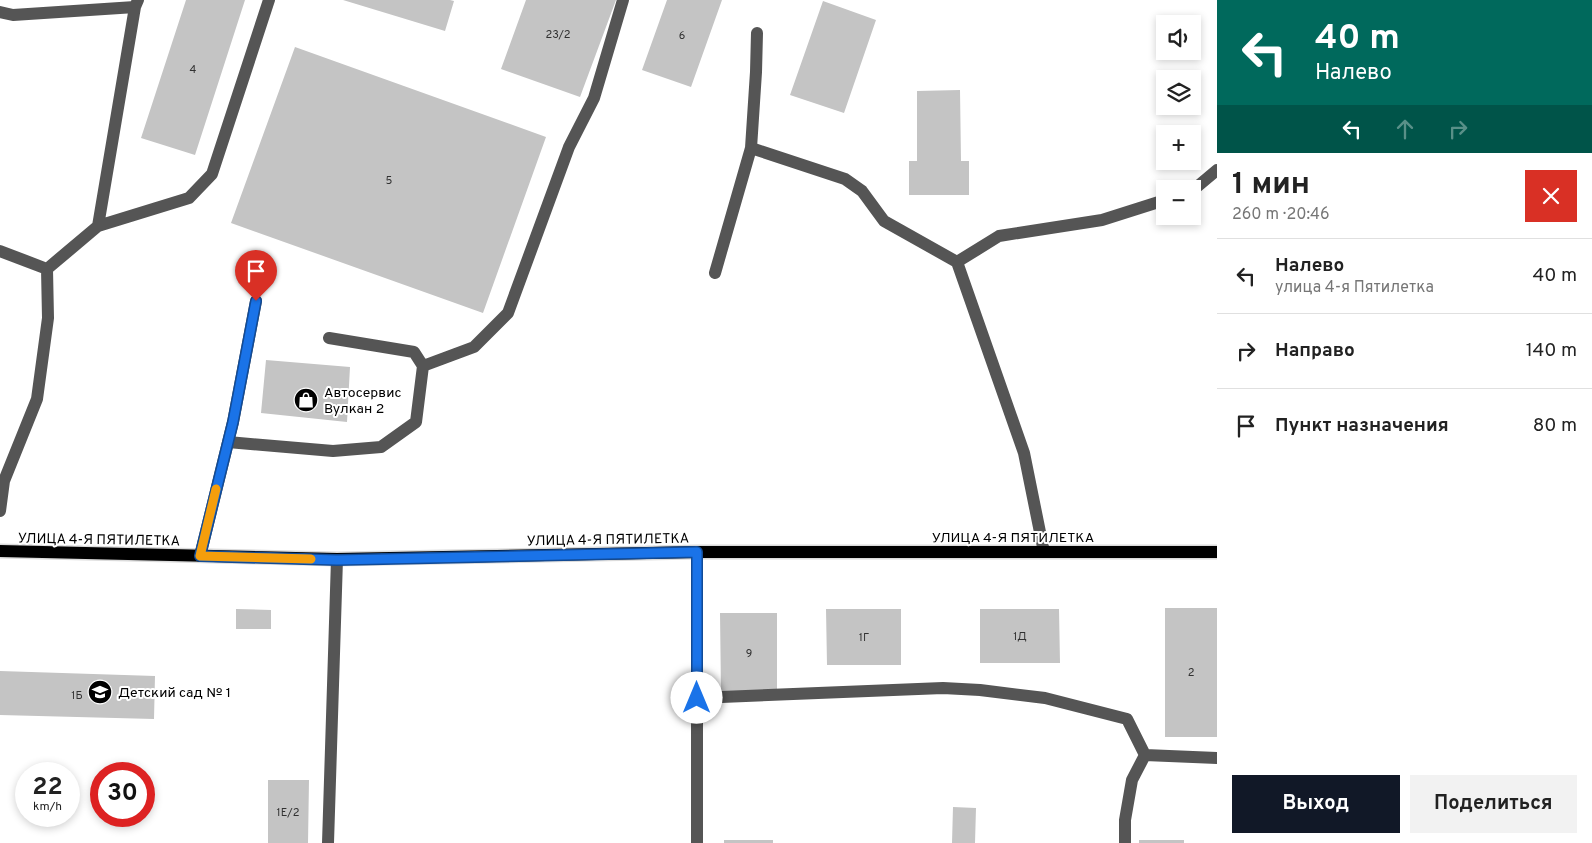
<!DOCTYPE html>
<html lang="ru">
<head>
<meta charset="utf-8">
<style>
	:root { --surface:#fff; --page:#f2f2f2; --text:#222; --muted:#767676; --line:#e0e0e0; --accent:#111827 }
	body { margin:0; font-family:Overpass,sans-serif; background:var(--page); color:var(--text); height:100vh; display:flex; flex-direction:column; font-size:19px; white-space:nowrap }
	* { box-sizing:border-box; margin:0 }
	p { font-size:16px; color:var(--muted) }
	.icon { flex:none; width:28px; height:28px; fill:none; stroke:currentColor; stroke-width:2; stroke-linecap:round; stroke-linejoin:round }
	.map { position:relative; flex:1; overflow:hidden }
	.drawer { display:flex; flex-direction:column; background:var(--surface); width:375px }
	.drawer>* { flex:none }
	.banner { background:#00695c; color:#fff; overflow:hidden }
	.buttons { position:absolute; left:1156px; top:15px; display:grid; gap:10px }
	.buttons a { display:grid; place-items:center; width:45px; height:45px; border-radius:0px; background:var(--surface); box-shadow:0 2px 8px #0003; font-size:25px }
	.speed { position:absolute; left:15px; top:762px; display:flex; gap:10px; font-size:25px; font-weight:700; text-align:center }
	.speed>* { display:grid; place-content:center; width:65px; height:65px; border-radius:50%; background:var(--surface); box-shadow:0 2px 8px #0003; line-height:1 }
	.speed small { font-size:12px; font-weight:400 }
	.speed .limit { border:8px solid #d22; background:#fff; color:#111 }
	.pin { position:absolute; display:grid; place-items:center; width:42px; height:42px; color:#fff; margin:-51px -21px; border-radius:50% 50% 50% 0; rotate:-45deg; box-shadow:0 0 5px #0007 }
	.pin .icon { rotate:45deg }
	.me { position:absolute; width:55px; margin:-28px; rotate:0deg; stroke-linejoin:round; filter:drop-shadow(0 0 4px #0008) }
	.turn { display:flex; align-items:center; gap:18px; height:105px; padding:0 15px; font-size:22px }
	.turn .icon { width:65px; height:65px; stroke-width:2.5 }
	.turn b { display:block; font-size:35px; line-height:42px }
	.lanes { display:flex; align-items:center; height:48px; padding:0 15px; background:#0003; justify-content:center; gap:25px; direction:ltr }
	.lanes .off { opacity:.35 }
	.round { display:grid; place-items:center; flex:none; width:52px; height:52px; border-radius:0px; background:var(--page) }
	.head { display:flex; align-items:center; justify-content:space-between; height:85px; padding:0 15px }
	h1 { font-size:30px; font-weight:700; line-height:38px }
	.button { display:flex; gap:10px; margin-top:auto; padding:10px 15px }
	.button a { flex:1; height:58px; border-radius:0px; background:var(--accent); color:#fff; font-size:20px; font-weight:700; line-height:58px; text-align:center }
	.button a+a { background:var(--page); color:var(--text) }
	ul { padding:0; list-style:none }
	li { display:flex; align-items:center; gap:15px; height:75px; padding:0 15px; border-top:1px solid var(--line) }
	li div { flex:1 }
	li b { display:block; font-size:19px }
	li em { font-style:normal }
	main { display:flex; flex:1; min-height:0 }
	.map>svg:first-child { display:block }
	.building { fill:#c4c4c4 }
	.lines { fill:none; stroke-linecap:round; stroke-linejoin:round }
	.major-casing { stroke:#dbdbdb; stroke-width:15 }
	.minor { stroke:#555; stroke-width:12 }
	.major { stroke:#000; stroke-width:12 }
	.route-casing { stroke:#114b97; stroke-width:12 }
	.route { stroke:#1a73e8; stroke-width:9 }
	.slow { stroke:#f59e0b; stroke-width:9 }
	.labels { text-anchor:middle; stroke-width:4; stroke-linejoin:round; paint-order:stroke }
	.number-label { font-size:11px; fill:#313131 }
	.poi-label { font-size:14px; fill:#000; stroke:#fff; text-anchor:start }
	.street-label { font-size:14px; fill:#000; stroke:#fff }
</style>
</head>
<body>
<main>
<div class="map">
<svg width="1217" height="843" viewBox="0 0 1217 843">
	<rect width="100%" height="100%" fill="#fff"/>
	<!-- building -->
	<path class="building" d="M 186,0 L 245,0 L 195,155 L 141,138 Z
		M 343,0 L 450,0 L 454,1 L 445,31 Z
		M 526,0 L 616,0 L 580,97 L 501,69 Z
		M 667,0 L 722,0 L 691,87 L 642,70 Z
		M 823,1 L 876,20 L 844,113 L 790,95 Z
		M 295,47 L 546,137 L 483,313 L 231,223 Z
		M 960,90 L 961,161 L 969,161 L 969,195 L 909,195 L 909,161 L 917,161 L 917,91 Z
		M 266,360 L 350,367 L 347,422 L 261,413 Z
		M 1165,608 L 1217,608 L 1217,737 L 1165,737 Z
		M 236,609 L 271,610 L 271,629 L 236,629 Z
		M 826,609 L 901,609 L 901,665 L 827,665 Z
		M 980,609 L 1059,609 L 1060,663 L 980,663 Z
		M 720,613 L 777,613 L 777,692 L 721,693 Z
		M 0,671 L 155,676 L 154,719 L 0,715 Z
		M 268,780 L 309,780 L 308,843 L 268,843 Z
		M 953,807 L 976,808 L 975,843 L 952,843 Z
		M 724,840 L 773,840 L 773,843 L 724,843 Z
		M 1139,840 L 1184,840 L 1184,843 L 1139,843 Z"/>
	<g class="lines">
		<!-- major casing -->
		<g class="major-casing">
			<path id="major" d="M 0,551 L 337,559 L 697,552 L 1217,552"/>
		</g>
		<!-- minor -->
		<path class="minor" d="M 0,12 L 13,15 L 135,7
			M 751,148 L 845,179 L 862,191 L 884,221 L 957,262 L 1024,453 L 1044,552
			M 1192,191 L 1217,170
			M 98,226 L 135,7 L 138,0
			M 0,251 L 47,269
			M 957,262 L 999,236 L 1102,220 L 1165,200
			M 715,273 L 751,148 L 756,72 L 757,33
			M 423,366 L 474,347 L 508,313 L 569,147 L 594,98 L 623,0
			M 228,442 L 333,451 L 381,447 L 416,422 L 423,366 L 414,352 L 329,338
			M 0,511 L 4,481 L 37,399 L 48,318 L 47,269 L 98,226 L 189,198 L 212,174 L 269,0
			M 697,552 L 697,843
			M 200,556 L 233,422 L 256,301
			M 697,698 L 943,688 L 980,690 L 1045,698 L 1127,719 L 1145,755 L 1217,758
			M 328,843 L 337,559
			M 1125,843 L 1125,820 L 1132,780 L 1145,755"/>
		<!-- major -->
		<use href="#major" class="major"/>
	</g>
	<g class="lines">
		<!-- route casing -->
		<g class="route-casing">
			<path id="route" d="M 256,301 L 233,422 L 200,556 L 337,560 L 697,552 L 697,698"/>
		</g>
		<!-- route -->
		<use href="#route" class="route"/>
		<!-- slow -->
		<path class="slow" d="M 216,489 L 200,556 L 311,559"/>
	</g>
	<!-- icons -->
	<defs>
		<g id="shop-disc" transform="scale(1.25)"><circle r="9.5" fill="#000" stroke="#fff"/><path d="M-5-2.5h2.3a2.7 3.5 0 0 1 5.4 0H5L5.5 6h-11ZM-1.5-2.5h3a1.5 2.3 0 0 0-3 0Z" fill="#fff"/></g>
		<g id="school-disc" transform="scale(1.25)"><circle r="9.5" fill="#000" stroke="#fff"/><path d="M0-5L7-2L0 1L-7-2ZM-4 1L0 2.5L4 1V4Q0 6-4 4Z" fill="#fff"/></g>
	</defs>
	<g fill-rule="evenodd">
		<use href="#shop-disc" x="306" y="400"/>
		<use href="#school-disc" x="100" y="692"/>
	</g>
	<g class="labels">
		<!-- number labels -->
		<g class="number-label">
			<text x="558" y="38">23/2</text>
			<text x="682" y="39">6</text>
			<text x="193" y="73">4</text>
			<text x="389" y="184">5</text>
			<text x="1020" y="640">1Д</text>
			<text x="864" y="641">1Г</text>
			<text x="749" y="657">9</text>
			<text x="1191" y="676">2</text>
			<text x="77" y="699">1Б</text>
			<text x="288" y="816">1Е/2</text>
		</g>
		<!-- poi labels -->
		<g class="poi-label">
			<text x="324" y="397">Автосервис<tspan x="324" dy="16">Вулкан 2</tspan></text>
			<text x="118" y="697">Детский сад № 1</text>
		</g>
		<!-- street labels -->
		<g class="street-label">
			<text x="1013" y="542">УЛИЦА 4-Я ПЯТИЛЕТКА</text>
			<text transform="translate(99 539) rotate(1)" y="5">УЛИЦА 4-Я ПЯТИЛЕТКА</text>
			<text transform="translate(608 539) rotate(-1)" y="5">УЛИЦА 4-Я ПЯТИЛЕТКА</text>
		</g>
	</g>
</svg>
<div class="buttons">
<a><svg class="icon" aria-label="sound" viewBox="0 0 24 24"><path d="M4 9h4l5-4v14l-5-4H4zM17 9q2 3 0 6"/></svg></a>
<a><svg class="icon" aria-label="layers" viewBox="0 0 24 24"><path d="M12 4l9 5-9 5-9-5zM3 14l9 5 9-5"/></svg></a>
<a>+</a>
<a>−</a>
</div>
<div class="speed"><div>22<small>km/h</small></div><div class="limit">30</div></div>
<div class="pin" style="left:256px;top:301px;background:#d93025"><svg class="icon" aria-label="arrive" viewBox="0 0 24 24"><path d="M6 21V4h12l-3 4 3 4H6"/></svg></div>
<svg class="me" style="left:697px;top:698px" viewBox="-20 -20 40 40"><circle r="19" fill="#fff"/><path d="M0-13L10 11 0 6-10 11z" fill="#1a73e8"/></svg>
</div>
<section class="drawer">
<div class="banner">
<div class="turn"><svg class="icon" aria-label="left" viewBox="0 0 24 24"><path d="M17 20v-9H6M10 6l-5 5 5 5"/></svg><div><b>40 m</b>Налево</div></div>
<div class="lanes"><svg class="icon" aria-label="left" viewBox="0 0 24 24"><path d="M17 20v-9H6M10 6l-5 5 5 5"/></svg><svg class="icon off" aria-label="ahead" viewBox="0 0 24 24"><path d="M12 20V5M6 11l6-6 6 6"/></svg><svg class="icon off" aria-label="right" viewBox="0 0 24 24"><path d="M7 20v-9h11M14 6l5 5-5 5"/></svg></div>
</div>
<div class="head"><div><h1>1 мин</h1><p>260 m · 20:46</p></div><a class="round" style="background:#d93025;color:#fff"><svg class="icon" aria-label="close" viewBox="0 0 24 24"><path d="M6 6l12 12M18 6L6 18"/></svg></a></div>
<ul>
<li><svg class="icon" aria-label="left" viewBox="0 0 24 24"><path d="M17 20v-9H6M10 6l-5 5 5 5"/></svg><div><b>Налево</b><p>улица 4-я Пятилетка</p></div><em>40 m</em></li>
<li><svg class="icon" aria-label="right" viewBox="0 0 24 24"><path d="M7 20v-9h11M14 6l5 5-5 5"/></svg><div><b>Направо</b></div><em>140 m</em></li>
<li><svg class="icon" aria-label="arrive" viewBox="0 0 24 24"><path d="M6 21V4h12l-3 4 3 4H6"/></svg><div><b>Пункт назначения</b></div><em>80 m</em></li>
</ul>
<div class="button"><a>Выход</a><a>Поделиться</a></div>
</section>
</main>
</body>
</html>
